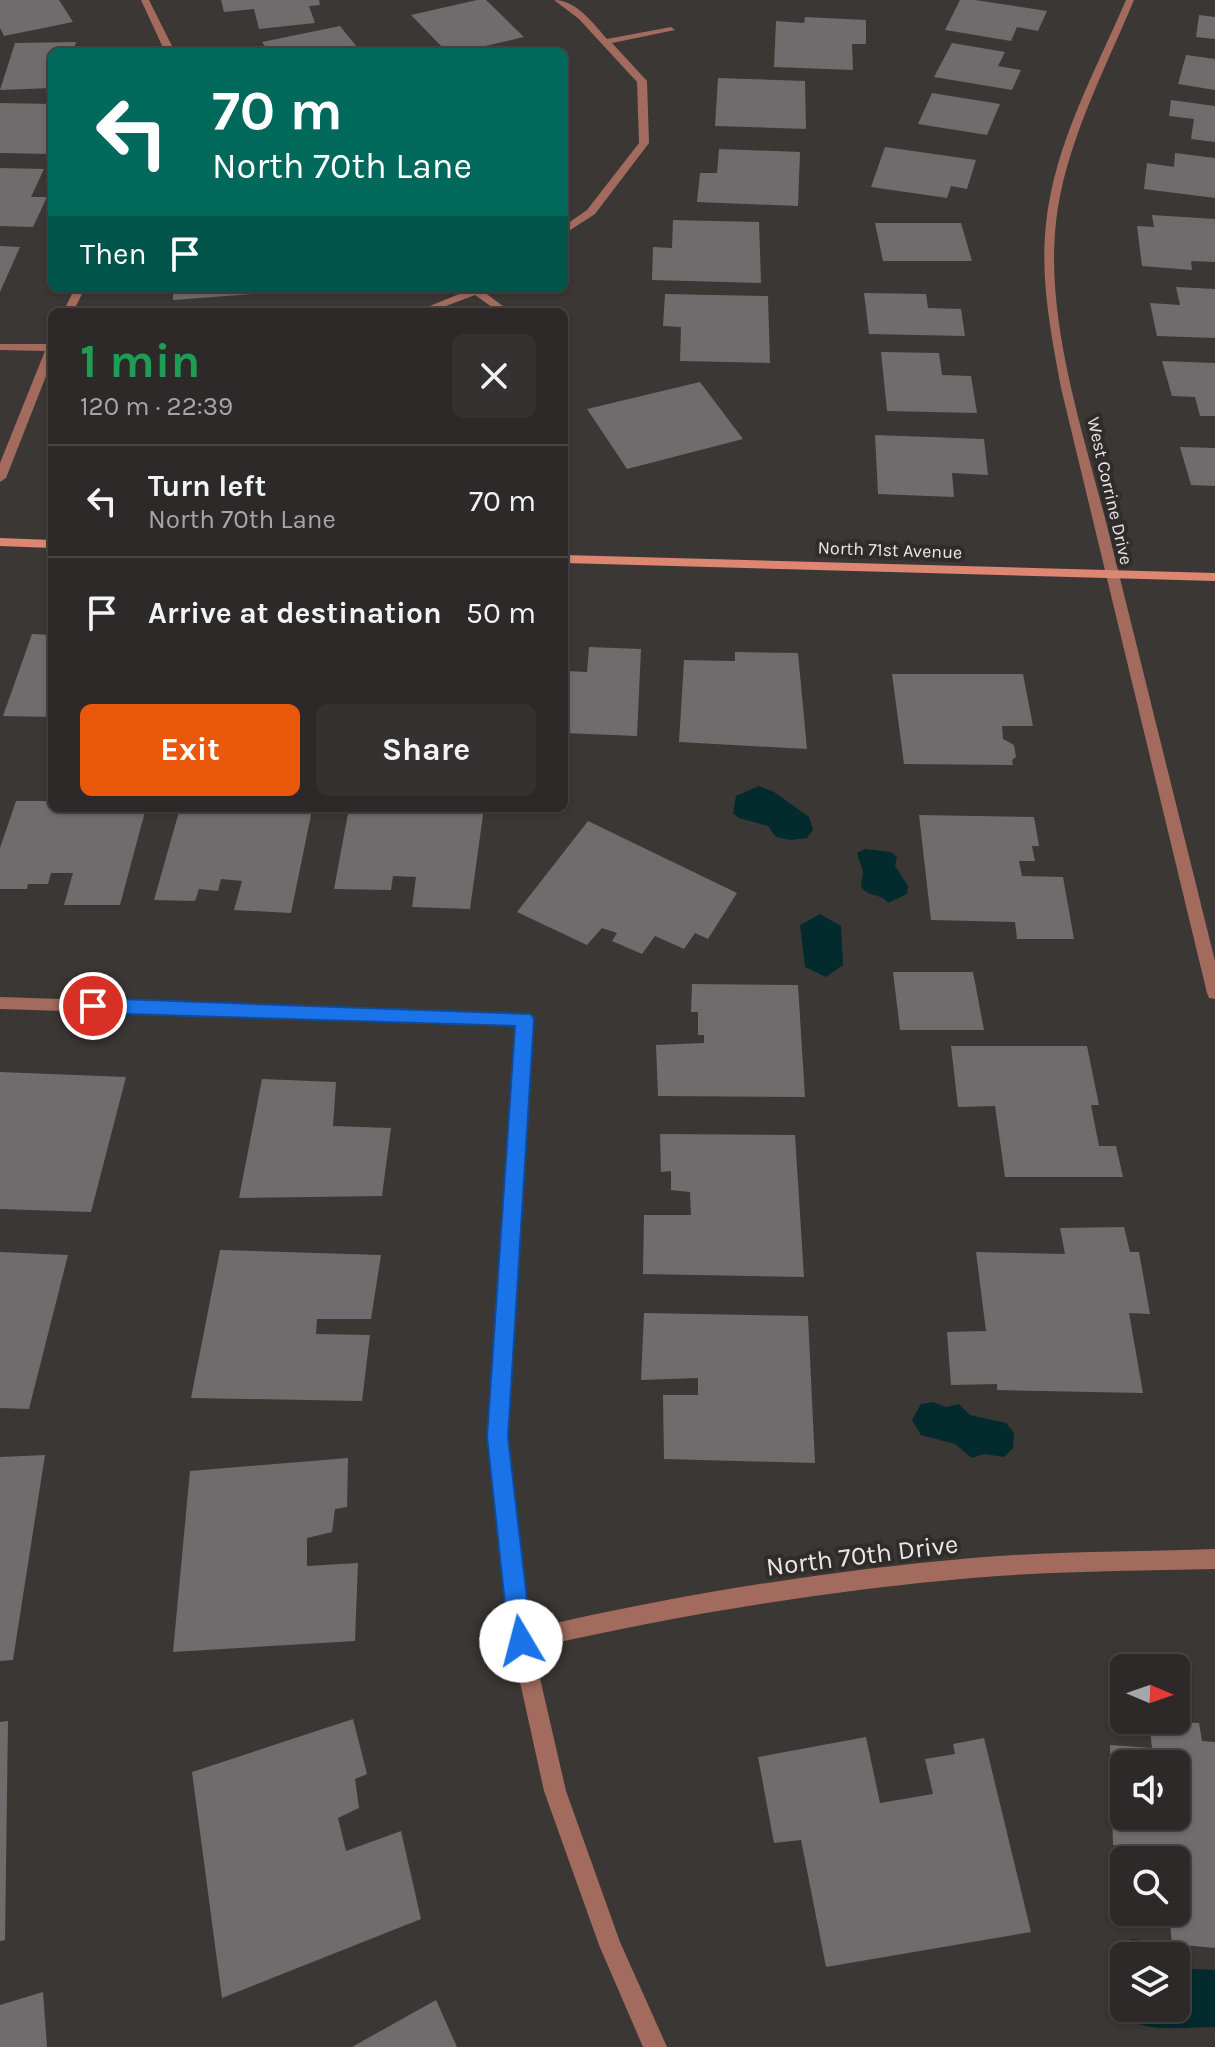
<!DOCTYPE html>
<html lang="en">
<head>
<meta charset="utf-8">
<style>
	:root { --surface:#2c2928; --page:#343130; --text:#f1f3f6; --muted:#a6a6a8; --line:#484545; --accent:#ea580c }
	body { margin:0; font-family:Karla,sans-serif; background:var(--page); color:var(--text); height:100vh; display:flex; flex-direction:column; font-size:30px; white-space:nowrap }
	* { box-sizing:border-box; margin:0 }
	p { font-size:26px; color:var(--muted) }
	.icon { flex:none; width:44px; height:44px; fill:none; stroke:currentColor; stroke-width:2; stroke-linecap:round; stroke-linejoin:round }
	.map { position:relative; flex:1; overflow:hidden }
	.sheet { position:absolute; left:48px; top:308px; width:520px; height:504px; display:flex; flex-direction:column; background:var(--surface); border-radius:12px; box-shadow:0 2px 6px #0004,0 0 0 2px var(--line) }
	.sheet>* { flex:none }
	.top-card { position:absolute; left:48px; top:48px; width:520px; height:244px; border-radius:12px; box-shadow:0 2px 6px #0004,0 0 0 2px var(--line); background:#00695c; color:#fff; overflow:hidden }
	.needle { width:52px; rotate:92deg }
	.fabs { position:absolute; left:1110px; top:1654px; display:grid; gap:16px }
	.fabs a { display:grid; place-items:center; width:80px; height:80px; border-radius:12px; background:var(--surface); box-shadow:0 2px 6px #0004,0 0 0 2px var(--line); font-size:40px }
	.pin { position:absolute; display:grid; place-items:center; width:68px; height:68px; color:#fff; margin:-34px; border:4px solid #fff; border-radius:50%; box-shadow:0 2px 8px #0007 }
	.me { position:absolute; width:88px; margin:-44px; rotate:352deg; stroke-linejoin:round; filter:drop-shadow(0 0 6px #0008) }
	.turn { display:flex; align-items:center; gap:28px; height:168px; padding:0 32px; font-size:36px }
	.turn .icon { width:104px; height:104px; stroke-width:2.5 }
	.turn b { display:block; font-size:56px; line-height:68px }
	.then { display:flex; align-items:center; height:76px; padding:0 32px; background:#0003; gap:16px; font-size:30px }
	.round { display:grid; place-items:center; flex:none; width:84px; height:84px; border-radius:12px; background:var(--page) }
	.head { display:flex; align-items:center; justify-content:space-between; height:136px; padding:0 32px }
	h1 { font-size:48px; font-weight:700; line-height:60px; color:#1e9e55 }
	.cta { display:flex; gap:16px; margin-top:auto; padding:16px 32px }
	.cta a { flex:1; height:92px; border-radius:12px; background:var(--accent); color:#fff; font-size:32px; font-weight:700; line-height:92px; text-align:center }
	.cta a+a { background:var(--page); color:var(--text) }
	ul { padding:0; list-style:none }
	li { display:flex; align-items:center; gap:24px; height:112px; padding:0 32px; border-top:2px solid var(--line) }
	li div { flex:1 }
	li b { display:block; font-size:30px }
	li em { font-style:normal }
	.map>svg:first-child { display:block }
	.water { fill:#032a2c }
	.building { fill:#706c6e; fill-rule:evenodd }
	.lines { fill:none; stroke-linecap:round; stroke-linejoin:round }
	.street { fill:#a26b5e; fill-rule:evenodd }
	.secondary { fill:#dd8672; fill-rule:evenodd }
	.route { fill:#1a73e8; stroke:#114b97; stroke-width:2 }
	.labels { text-anchor:middle; stroke-width:8; stroke-linejoin:round; paint-order:stroke }
	.far-street-label { font-size:18px; fill:#eae7e6; stroke:#302c2b }
	.near-street-label { font-size:26px; fill:#eae7e6; stroke:#302c2b }
</style>
</head>
<body>
<div class="map">
<svg width="1215" height="2047" viewBox="0 0 1215 2047">
	<rect width="100%" height="100%" fill="#3a3735"/>
	<!-- water -->
	<path class="water" d="M 759,786 L 774,792 L 809,817 L 813,830 L 807,838 L 791,840 L 776,837 L 768,826 L 739,818 L 733,813 L 736,796 Z
		M 865,849 L 891,852 L 897,857 L 895,866 L 908,886 L 907,894 L 888,903 C 881,893 868,897 861,887 L 863,872 L 857,853 Z
		M 820,914 L 841,926 L 843,965 L 826,977 L 805,967 L 800,925 Z
		M 933,1402 L 946,1407 L 959,1404 L 970,1415 L 1006,1423 L 1014,1433 L 1013,1448 L 1004,1457 L 984,1454 L 972,1458 L 955,1444 L 921,1435 L 912,1420 L 921,1404 Z
		M 1132,1939 L 1161,1942 L 1163,1956 L 1124,1956 L 1124,2008 L 1176,2008 L 1176,1968 L 1215,1970 L 1215,2027 C 1195,2027 1156,2031 1139,2024 C 1106,2012 1104,1977 1112,1949 Z"/>
	<!-- building -->
	<path class="building" d="M 0,0 L 59,0 L 73,22 L 4,36 L 0,28 Z
		M 221,0 L 319,0 L 320,5 L 309,6 L 315,23 L 259,29 L 254,9 L 224,12 Z
		M 477,0 L 486,0 L 524,37 L 460,52 L 447,52 L 411,15 Z
		M 960,0 L 975,0 L 1047,11 L 1038,31 L 1017,27 L 1011,41 L 945,30 Z
		M 1199,15 L 1215,17 L 1215,39 L 1196,37 Z
		M 805,17 L 866,20 L 866,44 L 852,44 L 853,70 L 774,67 L 776,21 L 804,23 Z
		M 340,26 L 361,52 L 269,52 L 262,42 Z
		M 76,42 L 73,52 L 52,52 L 52,88 L 0,90 L 15,43 Z
		M 952,43 L 1005,52 L 998,66 L 1021,70 L 1012,90 L 934,77 Z
		M 1186,55 L 1215,59 L 1215,90 L 1178,84 Z
		M 718,78 L 805,81 L 806,129 L 715,126 Z
		M 932,93 L 1000,104 L 987,135 L 918,124 Z
		M 1171,100 L 1215,106 L 1215,142 L 1191,139 L 1194,119 L 1169,116 Z
		M 0,103 L 52,104 L 52,154 L 0,153 Z
		M 885,147 L 976,160 L 967,189 L 951,186 L 947,198 L 871,187 Z
		M 719,149 L 800,152 L 798,206 L 697,202 L 700,173 L 717,173 Z
		M 1175,153 L 1215,158 L 1215,198 L 1144,189 L 1147,163 L 1174,167 Z
		M 0,168 L 44,169 L 31,197 L 47,197 L 33,227 L 0,226 Z
		M 1152,215 L 1215,219 L 1215,262 L 1191,261 L 1192,270 L 1142,266 L 1137,226 L 1154,227 Z
		M 673,220 L 759,222 L 761,283 L 652,280 L 653,247 L 672,248 Z
		M 875,223 L 961,223 L 972,261 L 883,261 Z
		M 0,246 L 20,247 L 0,292 Z
		M 1176,287 L 1215,289 L 1215,338 L 1157,336 L 1150,303 L 1180,305 Z
		M 173,288 L 278,288 L 278,292 L 173,300 Z
		M 864,293 L 926,294 L 928,308 L 961,309 L 965,336 L 869,334 Z
		M 665,294 L 768,296 L 770,363 L 680,361 L 681,327 L 663,326 Z
		M 881,352 L 939,353 L 942,375 L 971,376 L 977,413 L 887,411 Z
		M 1162,361 L 1215,363 L 1215,416 L 1200,416 L 1195,397 L 1172,396 Z
		M 700,382 L 743,439 L 627,469 L 587,409 Z
		M 875,435 L 984,439 L 988,475 L 952,473 L 954,497 L 878,494 Z
		M 1180,447 L 1215,448 L 1215,486 L 1191,485 Z
		M 32,634 L 52,635 L 52,717 L 3,716 Z
		M 589,647 L 641,649 L 637,736 L 564,733 L 564,653 L 568,653 L 566,671 L 587,672 Z
		M 735,652 L 798,653 L 807,749 L 679,742 L 684,660 L 735,661 Z
		M 892,674 L 1023,674 L 1033,726 L 1002,726 L 1003,739 L 1014,745 L 1016,757 L 1012,760 L 1013,765 L 904,764 Z
		M 16,801 L 52,801 L 52,808 L 146,808 L 120,905 L 64,905 L 73,873 L 51,873 L 48,884 L 28,884 L 27,889 L 0,889 L 0,848 Z
		M 180,808 L 312,810 L 291,913 L 234,910 L 242,881 L 221,879 L 218,891 L 199,889 L 195,901 L 154,900 Z
		M 349,808 L 484,808 L 470,909 L 412,907 L 416,877 L 393,876 L 391,890 L 334,889 Z
		M 919,815 L 1034,817 L 1039,846 L 1032,846 L 1035,861 L 1019,861 L 1022,876 L 1063,877 L 1074,939 L 1017,939 L 1015,922 L 931,920 Z
		M 588,821 L 737,893 L 708,939 L 695,933 L 684,949 L 655,936 L 642,954 L 612,941 L 617,933 L 602,928 L 587,945 L 517,912 Z
		M 893,972 L 973,972 L 984,1030 L 900,1030 Z
		M 692,984 L 798,985 L 805,1097 L 658,1096 L 656,1045 L 704,1043 L 704,1035 L 698,1035 L 698,1012 L 691,1012 Z
		M 951,1046 L 1087,1046 L 1099,1105 L 1091,1105 L 1099,1146 L 1116,1146 L 1123,1177 L 1005,1177 L 995,1106 L 958,1107 Z
		M 0,1072 L 126,1077 L 91,1212 L 0,1209 Z
		M 262,1079 L 336,1082 L 333,1126 L 391,1128 L 382,1196 L 239,1198 Z
		M 660,1134 L 795,1135 L 804,1277 L 643,1274 L 644,1215 L 691,1215 L 690,1192 L 671,1190 L 671,1171 L 661,1172 Z
		M 1124,1227 L 1130,1252 L 1139,1252 L 1150,1314 L 1129,1313 L 1143,1393 L 997,1390 L 997,1384 L 951,1385 L 947,1332 L 986,1331 L 976,1252 L 1065,1254 L 1060,1228 Z
		M 220,1250 L 381,1255 L 371,1319 L 317,1319 L 316,1334 L 370,1335 L 362,1401 L 191,1398 Z
		M 0,1252 L 68,1255 L 29,1409 L 0,1408 Z
		M 644,1313 L 808,1316 L 815,1463 L 664,1459 L 663,1395 L 698,1395 L 698,1378 L 641,1380 Z
		M 45,1455 L 13,1660 L 0,1661 L 0,1457 Z
		M 348,1458 L 347,1507 L 335,1509 L 332,1532 L 307,1538 L 307,1566 L 358,1563 L 355,1641 L 173,1652 L 190,1471 Z
		M 353,1719 L 367,1774 L 355,1779 L 359,1808 L 338,1818 L 346,1851 L 401,1831 L 421,1919 L 222,1998 L 192,1772 Z
		M 1149,1720 L 1199,1723 L 1202,1741 L 1215,1742 L 1215,1948 L 1172,1944 L 1169,1912 L 1176,1912 L 1176,1860 L 1163,1860 L 1162,1847 L 1113,1845 L 1110,1745 L 1152,1748 ZM 1124,1764 L 1176,1764 L 1176,1816 L 1124,1816 Z
		M 8,1721 L 5,1940 L 0,1941 L 0,1722 Z
		M 866,1737 L 880,1803 L 933,1794 L 925,1759 L 955,1754 L 953,1744 L 984,1738 L 1031,1932 L 826,1967 L 801,1840 L 774,1843 L 758,1757 Z
		M 43,1992 L 47,2047 L 0,2047 L 0,2005 Z
		M 436,2000 L 457,2047 L 352,2047 Z"/>
	<g class="lines">
		<!-- street -->
		<path class="street" d="M 141,0 L 149,0 L 175,52 L 165,52 Z
			M 554,0 C 576,0 593,23 607,39 L 671,27 L 675,30 L 612,43 L 647,81 L 649,143 L 595,214 L 564,234 L 564,226 L 587,210 L 639,143 L 637,82 L 579,19 Z
			M 1126,0 L 1134,0 C 1104,72 1065,144 1056,222 C 1045,321 1083,431 1107,526 C 1143,671 1179,816 1215,961 L 1215,999 L 1209,998 L 1207,993 L 1061,388 C 1051,334 1040,279 1046,224 C 1054,145 1095,72 1126,0 Z
			M 75,288 L 85,288 L 73,312 L 63,312 Z
			M 474,288 L 489,288 L 484,292 L 511,312 L 499,312 L 475,295 L 430,312 L 415,312 Z
			M 0,344 L 52,344 L 52,361 L 6,478 L 0,482 L 0,463 L 45,351 L 0,350 Z
			M 0,997 L 531,1014 L 533,1019 L 506,1437 L 530,1629 C 675,1595 823,1571 972,1558 C 1053,1551 1134,1552 1215,1549 L 1215,1569 C 1134,1571 1052,1571 972,1578 C 824,1591 677,1615 533,1648 L 566,1791 L 620,1942 L 667,2047 L 643,2047 L 599,1945 L 544,1791 L 511,1641 L 499,1551 L 488,1437 L 517,1025 L 0,1009 Z"/>
		<!-- secondary -->
		<path class="secondary" d="M 0,538 L 52,540 L 52,548 L 0,546 Z
			M 564,555 L 1215,573 L 1215,581 L 564,563 Z"/>
	</g>
	<!-- route -->
	<path class="route" d="M 93,998 L 531,1014 L 534,1019 L 508,1437 L 532,1641 L 529,1650 L 521,1653 L 513,1650 L 509,1641 L 487,1437 L 515,1026 L 93,1013 L 84,1006 Z"/>
	<g class="labels">
		<!-- far-street labels -->
		<g class="far-street-label">
			<text transform="translate(1110 491) rotate(77)" y="6">West Corrine Drive</text>
			<text transform="translate(890 550) rotate(2)" y="6">North 71st Avenue</text>
		</g>
		<!-- near-street labels -->
		<g class="near-street-label">
			<text transform="translate(862 1555) rotate(-7)" y="9">North 70th Drive</text>
		</g>
	</g>
</svg>
<div class="fabs">
<a><svg class="needle" viewBox="-14 -14 28 28"><path d="M0-13l5 13h-10z" fill="#e53935"/><path d="M0 13l5-13h-10z" fill="#a6a6a8"/></svg></a>
<a><svg class="icon" aria-label="sound" viewBox="0 0 24 24"><path d="M4 9h4l5-4v14l-5-4H4zM17 9q2 3 0 6"/></svg></a>
<a><svg class="icon" aria-label="search" viewBox="0 0 24 24"><circle cx="10" cy="10" r="6"/><path d="M15 15l6 6"/></svg></a>
<a><svg class="icon" aria-label="layers" viewBox="0 0 24 24"><path d="M12 4l9 5-9 5-9-5zM3 14l9 5 9-5"/></svg></a>
</div>
<div class="pin" style="left:93px;top:1006px;background:#d93025"><svg class="icon" aria-label="arrive" viewBox="0 0 24 24"><path d="M6 21V4h12l-3 4 3 4H6"/></svg></div>
<svg class="me" style="left:521px;top:1641px" viewBox="-20 -20 40 40"><circle r="19" fill="#fff"/><path d="M0-13L10 11 0 6-10 11z" fill="#1a73e8"/></svg>
<div class="top-card">
<div class="turn"><svg class="icon" aria-label="left" viewBox="0 0 24 24"><path d="M17 20v-9H6M10 6l-5 5 5 5"/></svg><div><b>70 m</b>North 70th Lane</div></div>
<div class="then">Then<svg class="icon" aria-label="arrive" viewBox="0 0 24 24"><path d="M6 21V4h12l-3 4 3 4H6"/></svg></div>
</div>
<section class="sheet">
<div class="head"><div><h1>1 min</h1><p>120 m · 22:39</p></div><a class="round"><svg class="icon" aria-label="close" viewBox="0 0 24 24"><path d="M6 6l12 12M18 6L6 18"/></svg></a></div>
<ul>
<li><svg class="icon" aria-label="left" viewBox="0 0 24 24"><path d="M17 20v-9H6M10 6l-5 5 5 5"/></svg><div><b>Turn left</b><p>North 70th Lane</p></div><em>70 m</em></li>
<li><svg class="icon" aria-label="arrive" viewBox="0 0 24 24"><path d="M6 21V4h12l-3 4 3 4H6"/></svg><div><b>Arrive at destination</b></div><em>50 m</em></li>
</ul>
<div class="cta"><a>Exit</a><a>Share</a></div>
</section>
</div>
</body>
</html>
